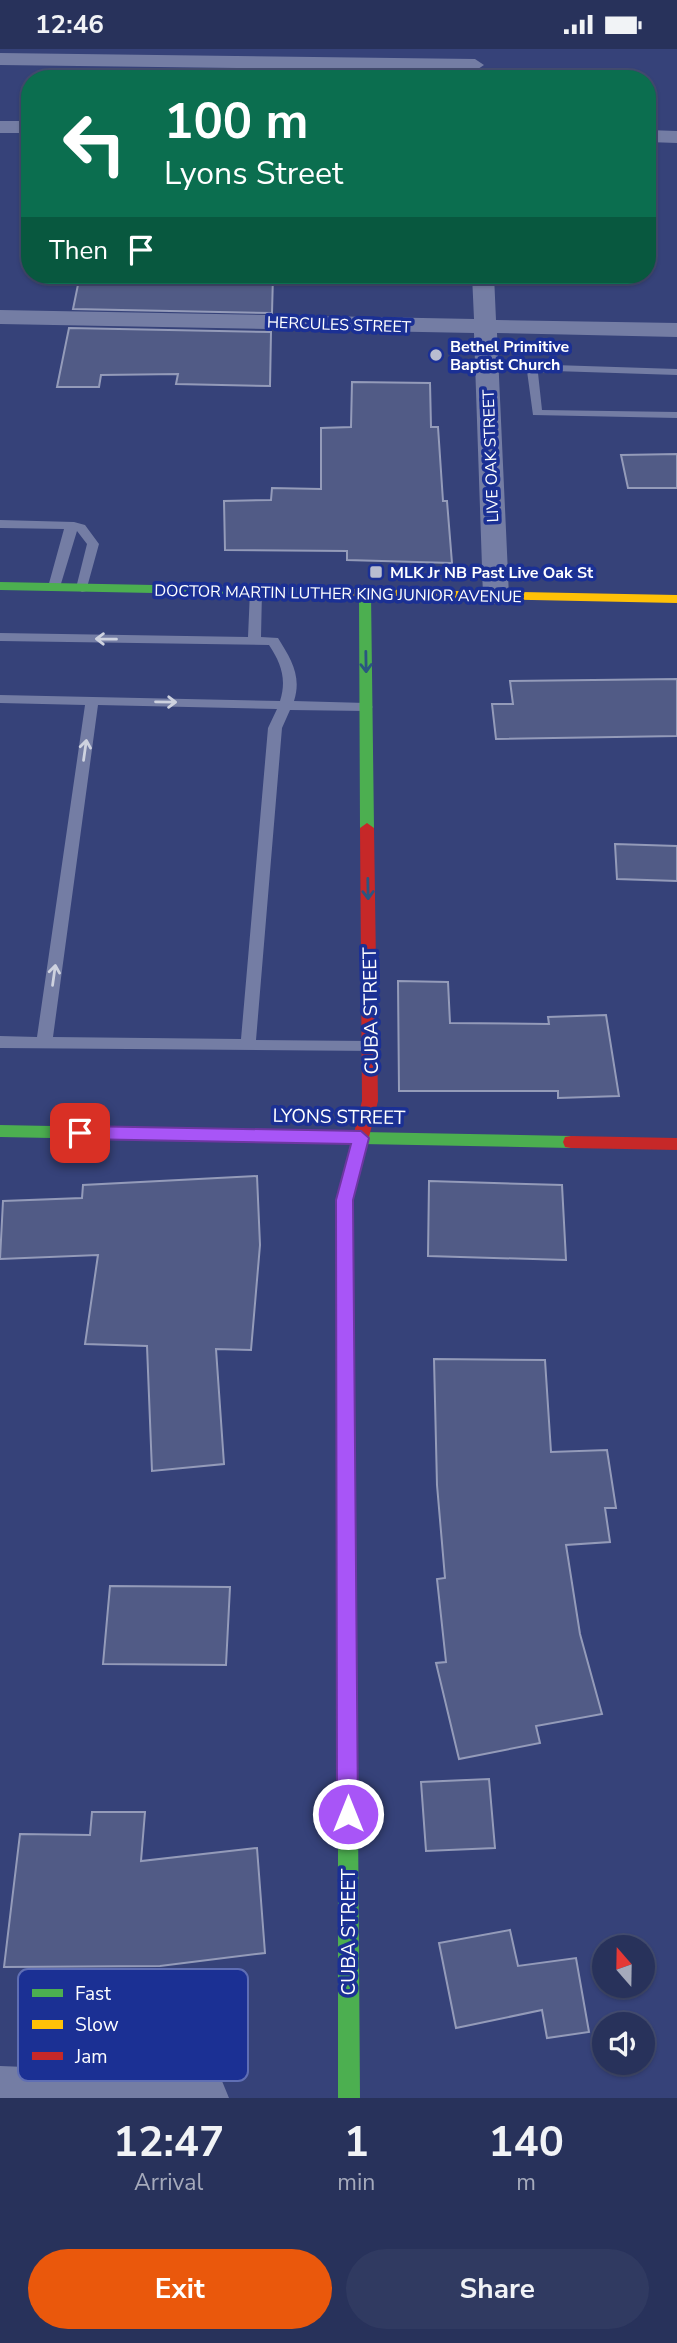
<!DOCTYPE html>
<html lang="en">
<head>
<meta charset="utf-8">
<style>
	:root { --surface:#28325b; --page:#303a61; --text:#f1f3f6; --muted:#a5aabb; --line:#444d71; --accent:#ea580c }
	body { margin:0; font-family:"Nunito Sans",sans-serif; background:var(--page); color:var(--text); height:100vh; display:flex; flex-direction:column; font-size:26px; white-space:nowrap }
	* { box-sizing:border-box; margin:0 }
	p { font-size:23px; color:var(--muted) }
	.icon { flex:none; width:38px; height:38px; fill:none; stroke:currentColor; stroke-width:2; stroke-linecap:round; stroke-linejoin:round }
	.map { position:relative; height:2049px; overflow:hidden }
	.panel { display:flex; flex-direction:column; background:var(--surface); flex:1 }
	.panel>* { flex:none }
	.hud { position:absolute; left:21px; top:21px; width:635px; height:214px; border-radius:28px; box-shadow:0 2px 5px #0004,0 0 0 2px var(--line); background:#0b6e4f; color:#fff; overflow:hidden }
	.needle { width:46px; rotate:340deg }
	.buttons { position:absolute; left:592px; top:1886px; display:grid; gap:14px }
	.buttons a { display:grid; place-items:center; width:63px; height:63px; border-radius:50%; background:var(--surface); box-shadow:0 2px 5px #0004,0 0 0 2px var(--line); font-size:35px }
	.pin { position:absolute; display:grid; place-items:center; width:60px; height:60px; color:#fff; margin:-30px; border-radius:14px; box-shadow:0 4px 10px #0006 }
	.me { position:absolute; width:77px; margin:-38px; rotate:0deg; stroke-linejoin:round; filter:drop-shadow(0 0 5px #0008) }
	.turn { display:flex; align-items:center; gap:24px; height:147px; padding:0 28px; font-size:32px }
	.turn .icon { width:91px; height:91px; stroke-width:2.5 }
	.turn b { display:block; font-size:49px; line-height:60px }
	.then { display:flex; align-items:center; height:66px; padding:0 28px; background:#0003; gap:14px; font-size:26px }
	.eta { display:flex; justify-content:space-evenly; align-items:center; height:119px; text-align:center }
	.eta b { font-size:42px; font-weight:700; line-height:49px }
	.cta { display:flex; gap:14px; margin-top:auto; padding:14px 28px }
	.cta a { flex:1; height:80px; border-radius:42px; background:var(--accent); color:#fff; font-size:28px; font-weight:700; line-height:80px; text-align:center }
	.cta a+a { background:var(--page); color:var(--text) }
	.status { display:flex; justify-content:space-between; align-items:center; height:49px; padding:0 35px; background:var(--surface); direction:ltr }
	.status svg { height:19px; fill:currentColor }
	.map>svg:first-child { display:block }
	.building { fill:#515b86; stroke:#949bb9; stroke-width:2 }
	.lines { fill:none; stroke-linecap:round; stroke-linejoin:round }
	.lane { fill:#747da4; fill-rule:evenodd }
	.street { fill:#747da4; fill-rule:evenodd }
	.fast { fill:#4caf50; fill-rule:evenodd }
	.slow { fill:#ffc107; fill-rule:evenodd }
	.jam { fill:#c62828; fill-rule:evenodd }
	.oneway { stroke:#ced2df }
	.oneway2 { stroke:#2a5680 }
	.route { fill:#a855f7; stroke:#6d37a1; stroke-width:2 }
	.poi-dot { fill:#b9bdd0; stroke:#1b3094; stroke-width:2.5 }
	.labels { text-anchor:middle; stroke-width:7; stroke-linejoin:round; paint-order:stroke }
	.far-street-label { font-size:16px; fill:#fff; stroke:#1b3094 }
	.far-poi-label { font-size:16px; font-weight:bold; fill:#fff; stroke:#1b3094; text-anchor:start }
	.street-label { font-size:19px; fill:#fff; stroke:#1b3094 }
	.key { fill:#1b3094; stroke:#5f6eb4; stroke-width:2 }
	.key-label { font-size:19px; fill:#fff }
</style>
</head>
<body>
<div class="status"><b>12:46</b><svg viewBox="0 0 49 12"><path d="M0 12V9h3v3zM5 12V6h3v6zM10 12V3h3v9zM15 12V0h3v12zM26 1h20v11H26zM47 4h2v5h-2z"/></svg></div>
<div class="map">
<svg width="677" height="2049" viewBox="0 0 677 2049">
	<rect width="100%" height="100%" fill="#364279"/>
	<!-- building -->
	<path class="building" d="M 80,226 L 273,226 L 272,264 L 73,260 Z
		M 69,279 L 271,283 L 270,337 L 176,335 L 178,325 L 101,326 L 99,338 L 57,338 Z
		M 352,333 L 430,334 L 431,378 L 438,378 L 443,452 L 447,452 L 452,514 L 347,511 L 347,502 L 225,501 L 224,452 L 271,451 L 272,439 L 321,440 L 321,379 L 351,378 Z
		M 677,405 L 677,439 L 628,439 L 621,406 Z
		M 677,630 L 677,687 L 496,690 L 492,655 L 513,655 L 510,632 Z
		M 615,795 L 677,797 L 677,832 L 617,830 Z
		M 398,932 L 448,933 L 450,974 L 549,975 L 548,968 L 606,966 L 619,1047 L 558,1049 L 558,1042 L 399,1042 Z
		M 257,1127 L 260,1196 L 251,1301 L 216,1300 L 224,1415 L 152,1422 L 147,1297 L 85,1295 L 98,1206 L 0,1210 L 3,1152 L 82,1149 L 83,1136 Z
		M 429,1132 L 562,1136 L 566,1211 L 428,1207 Z
		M 434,1310 L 545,1311 L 551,1403 L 607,1401 L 616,1459 L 605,1459 L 610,1493 L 566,1496 L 580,1585 L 602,1665 L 536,1677 L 540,1694 L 459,1710 L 436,1614 L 446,1613 L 437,1530 L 445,1529 L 437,1436 Z
		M 110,1537 L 230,1538 L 226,1616 L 103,1615 Z
		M 489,1730 L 495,1799 L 426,1802 L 421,1733 Z
		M 92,1763 L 145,1763 L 141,1812 L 257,1799 L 265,1904 L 160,1917 L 4,1918 L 20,1785 L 90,1786 Z
		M 510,1881 L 518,1917 L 576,1909 L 589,1983 L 547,1989 L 542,1961 L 456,1979 L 439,1894 Z"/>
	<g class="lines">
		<!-- lane -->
		<path class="lane" d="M 554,316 L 677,320 L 677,326 L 554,322 L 538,324 L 542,361 L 677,363 L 677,369 L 533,366 L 527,322 L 532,319 Z
			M 0,471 L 74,473 L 85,476 L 99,495 L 86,542 L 82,543 L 76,539 L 87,495 L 77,482 L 60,538 L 54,542 L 48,538 L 64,480 L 0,479 Z
			M 256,538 L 262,542 L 261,588 L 278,589 C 291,610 302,627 294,652 L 366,654 L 373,658 L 366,662 L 290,661 L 282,679 L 256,991 L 370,992 L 378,998 L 376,1002 L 0,999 L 0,987 L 37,988 L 85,656 L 0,654 L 0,646 L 280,652 C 287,630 281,614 269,596 L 0,592 L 0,584 L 248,588 L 250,542 ZM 98,656 L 277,660 L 268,679 L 241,990 L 53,988 Z"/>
		<!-- street -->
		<path class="street" d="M 0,4 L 475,10 L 484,16 L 475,22 L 0,16 Z
			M 0,72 L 30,72 L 30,84 L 0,84 Z
			M 648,81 L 677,82 L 677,94 L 648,93 Z
			M 472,226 L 494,226 L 496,271 L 677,274 L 677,288 L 497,284 L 509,547 L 505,553 L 496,555 L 487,553 L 483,547 L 474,284 L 0,275 L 0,261 L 474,270 Z
			M 0,2017 L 205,2025 L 222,2032 L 229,2049 L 0,2049 Z"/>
		<!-- fast -->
		<path class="fast" d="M 0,533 L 302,539 L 308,543 L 302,547 L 0,541 Z
			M 365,541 L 371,545 L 374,779 L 367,784 L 360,779 L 359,545 Z
			M 0,1076 L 571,1087 L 577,1088 L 579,1093 L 577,1098 L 571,1099 L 0,1088 Z
			M 347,1484 L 354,1487 L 356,1493 L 360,2049 L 338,2049 L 338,1493 L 340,1487 Z"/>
		<!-- slow -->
		<path class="slow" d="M 302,539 L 677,546 L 677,554 L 298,546 L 298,540 Z
			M 345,1145 L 351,1147 L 353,1152 L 356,1493 L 354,1499 L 347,1502 L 340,1499 L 338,1493 L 337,1152 L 339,1147 Z"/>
		<!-- jam -->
		<path class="jam" d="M 367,774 L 374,779 L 378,1052 L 353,1152 L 351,1157 L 339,1157 L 337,1152 L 362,1052 L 360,779 Z
			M 571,1087 L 677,1089 L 677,1101 L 571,1099 L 565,1098 L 563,1093 L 565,1088 Z"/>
	</g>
	<!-- one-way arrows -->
	<defs><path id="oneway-shaft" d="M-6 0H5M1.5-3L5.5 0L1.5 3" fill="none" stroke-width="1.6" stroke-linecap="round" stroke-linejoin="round" transform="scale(1.75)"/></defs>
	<g class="oneway">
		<use href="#oneway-shaft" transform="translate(106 590) rotate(-179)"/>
		<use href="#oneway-shaft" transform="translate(166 653) rotate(1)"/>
		<use href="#oneway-shaft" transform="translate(85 701) rotate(-82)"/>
		<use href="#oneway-shaft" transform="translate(54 926) rotate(-82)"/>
	</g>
	<g class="oneway2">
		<use href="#oneway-shaft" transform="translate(366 613) rotate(89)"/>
		<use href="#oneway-shaft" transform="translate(368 840) rotate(89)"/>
	</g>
	<!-- route -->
	<path class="route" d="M 80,1077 L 361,1082 L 369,1089 L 353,1151 L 358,1765 L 355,1772 L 348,1775 L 340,1772 L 337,1765 L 336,1151 L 351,1095 L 80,1090 L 72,1084 Z"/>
	<!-- markers -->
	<g class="poi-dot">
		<circle cx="436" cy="306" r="7"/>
		<rect x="369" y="516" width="14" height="14" rx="3.5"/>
	</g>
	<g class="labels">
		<!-- far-street labels -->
		<g class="far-street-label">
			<text transform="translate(339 275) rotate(2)" y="6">HERCULES STREET</text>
			<text transform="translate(490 407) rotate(-92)" y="6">LIVE OAK STREET</text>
			<text transform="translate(338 544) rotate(1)" y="6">DOCTOR MARTIN LUTHER KING JUNIOR AVENUE</text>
		</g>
		<!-- far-poi labels -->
		<g class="far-poi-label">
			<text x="450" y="303">Bethel Primitive<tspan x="450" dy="18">Baptist Church</tspan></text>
			<text x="390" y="529">MLK Jr NB Past Live Oak St</text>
		</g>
		<!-- street labels -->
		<g class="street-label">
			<text transform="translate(370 962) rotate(-91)" y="7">CUBA STREET</text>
			<text transform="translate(339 1067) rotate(1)" y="7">LYONS STREET</text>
			<text transform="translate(348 1883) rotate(-90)" y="7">CUBA STREET</text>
		</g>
	</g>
	<!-- legend -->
	<rect x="18" y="1920" width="230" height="112" rx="10" class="key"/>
	<rect x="32" y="1940" width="31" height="8" fill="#4caf50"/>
	<rect x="32" y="1971" width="31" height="9" fill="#ffc107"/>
	<rect x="32" y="2003" width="31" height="8" fill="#c62828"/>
	<g class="key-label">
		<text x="75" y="1951">Fast</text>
		<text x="75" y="1982">Slow</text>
		<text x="75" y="2014">Jam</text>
	</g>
</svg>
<div class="buttons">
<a><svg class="needle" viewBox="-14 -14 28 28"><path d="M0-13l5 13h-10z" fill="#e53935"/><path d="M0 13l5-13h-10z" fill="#a5aabb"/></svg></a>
<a><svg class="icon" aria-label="sound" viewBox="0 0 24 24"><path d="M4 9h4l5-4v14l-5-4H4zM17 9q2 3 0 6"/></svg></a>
</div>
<div class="pin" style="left:80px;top:1084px;background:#d93025"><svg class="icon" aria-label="arrive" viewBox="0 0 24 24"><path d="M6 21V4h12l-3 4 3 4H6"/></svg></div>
<svg class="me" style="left:348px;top:1765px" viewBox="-20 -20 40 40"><circle r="17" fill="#a855f7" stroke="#fff" stroke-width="3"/><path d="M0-11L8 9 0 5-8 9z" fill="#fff"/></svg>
<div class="hud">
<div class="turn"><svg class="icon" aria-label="left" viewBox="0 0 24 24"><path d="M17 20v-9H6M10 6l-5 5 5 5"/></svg><div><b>100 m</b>Lyons Street</div></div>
<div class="then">Then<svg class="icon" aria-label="arrive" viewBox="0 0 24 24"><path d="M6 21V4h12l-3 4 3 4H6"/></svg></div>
</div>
</div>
<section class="panel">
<div class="eta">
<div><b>12:47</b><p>Arrival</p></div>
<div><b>1</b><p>min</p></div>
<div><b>140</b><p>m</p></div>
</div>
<div class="cta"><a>Exit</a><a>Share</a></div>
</section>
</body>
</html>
